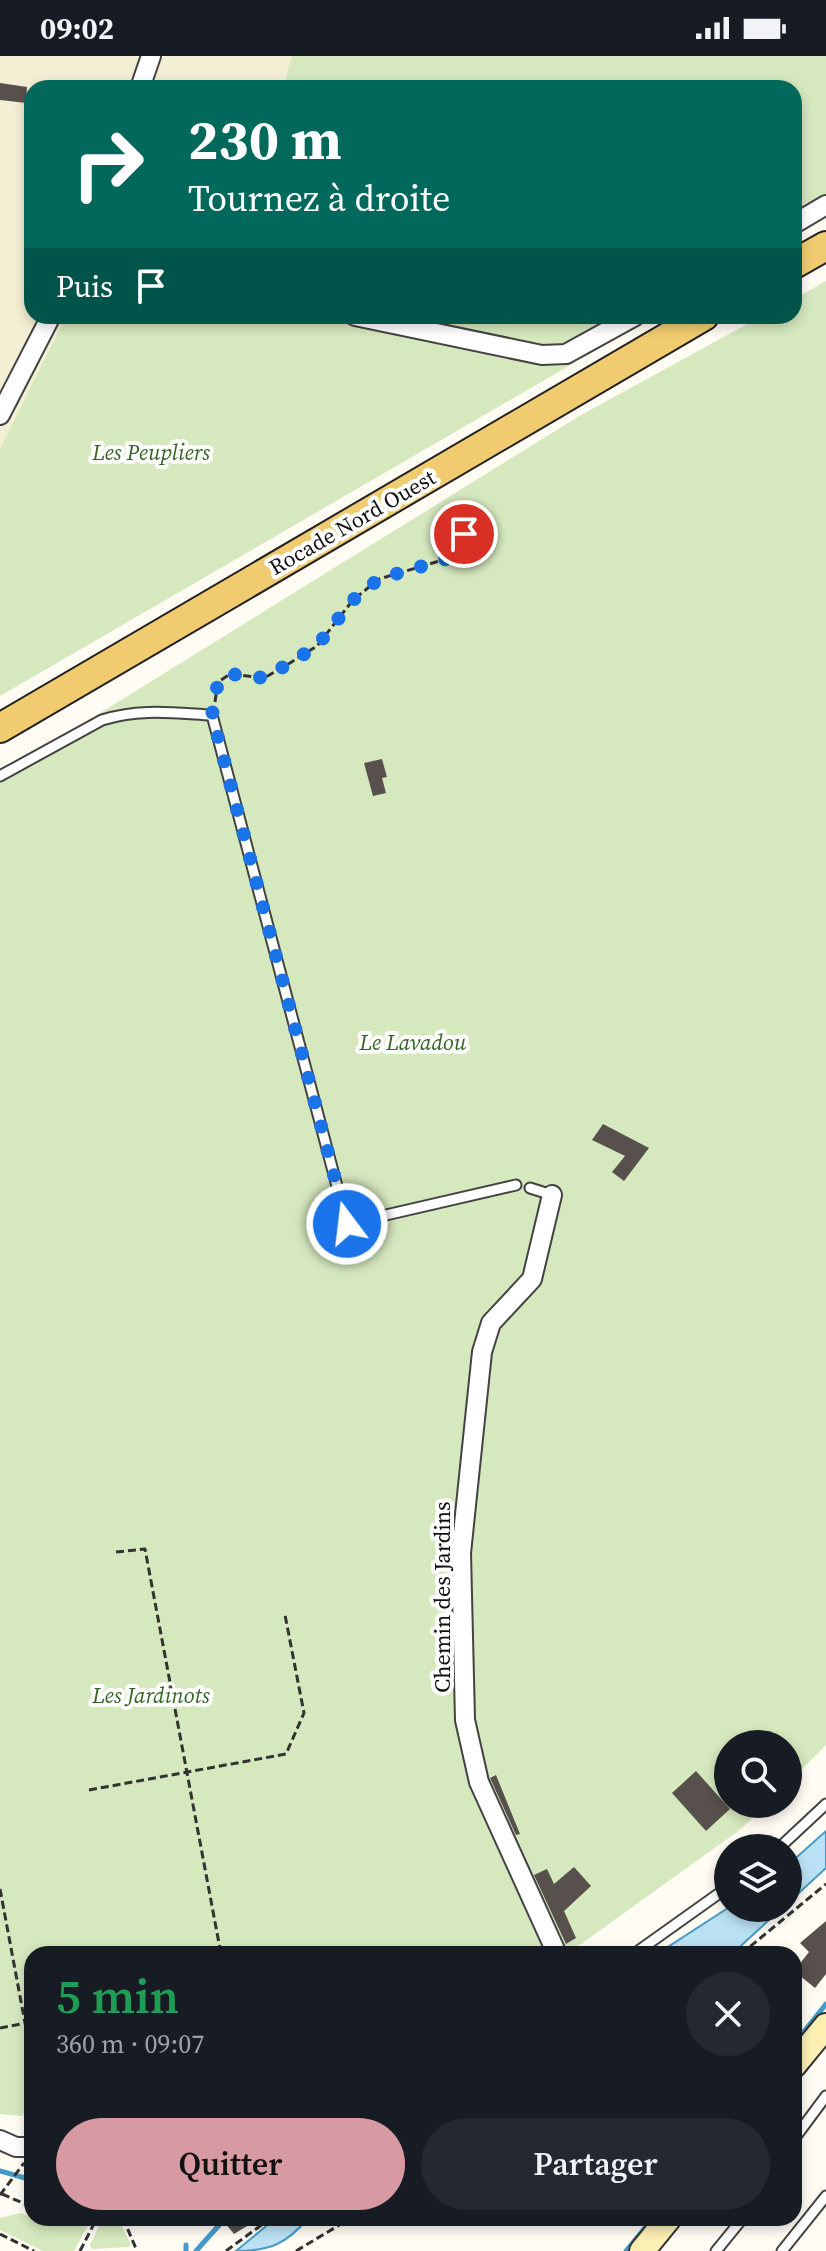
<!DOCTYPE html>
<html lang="fr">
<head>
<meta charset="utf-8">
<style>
	:root { --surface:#171b24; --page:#242831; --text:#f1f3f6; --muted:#9ea1a6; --accent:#d89aa2 }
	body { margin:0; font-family:"Source Serif 4",serif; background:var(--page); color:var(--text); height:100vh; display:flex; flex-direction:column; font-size:30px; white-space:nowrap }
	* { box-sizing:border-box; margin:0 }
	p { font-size:26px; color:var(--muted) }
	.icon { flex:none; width:44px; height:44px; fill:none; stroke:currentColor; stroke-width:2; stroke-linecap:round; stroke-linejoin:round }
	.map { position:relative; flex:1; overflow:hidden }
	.details { position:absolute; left:24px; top:1890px; width:778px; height:280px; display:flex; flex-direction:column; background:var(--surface); border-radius:24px; box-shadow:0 4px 12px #0003 }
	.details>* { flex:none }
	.guide { position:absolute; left:24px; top:24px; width:778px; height:244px; border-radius:24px; box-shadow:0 4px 12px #0003; background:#00695c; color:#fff; overflow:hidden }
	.tools { position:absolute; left:714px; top:1674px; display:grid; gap:16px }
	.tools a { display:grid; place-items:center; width:88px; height:88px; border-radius:50%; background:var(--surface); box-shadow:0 4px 12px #0003; font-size:40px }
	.pin { position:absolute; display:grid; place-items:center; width:68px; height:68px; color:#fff; margin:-34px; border:4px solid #fff; border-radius:50%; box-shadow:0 2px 8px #0007 }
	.me { position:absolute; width:88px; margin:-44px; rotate:345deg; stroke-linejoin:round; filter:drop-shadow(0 0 6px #0008) }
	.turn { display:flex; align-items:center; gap:28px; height:168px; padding:0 32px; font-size:36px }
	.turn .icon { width:104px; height:104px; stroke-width:2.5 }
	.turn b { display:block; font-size:56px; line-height:68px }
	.then { display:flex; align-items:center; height:76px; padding:0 32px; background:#0003; gap:16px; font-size:30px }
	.round { display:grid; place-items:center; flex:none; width:84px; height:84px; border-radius:42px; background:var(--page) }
	.overview { display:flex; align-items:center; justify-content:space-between; height:136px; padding:0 32px }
	h1 { font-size:48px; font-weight:600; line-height:60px; color:#1e9e55 }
	.button { display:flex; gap:16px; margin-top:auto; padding:16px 32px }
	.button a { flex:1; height:92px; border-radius:48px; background:var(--accent); color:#111; font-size:32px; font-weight:600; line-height:92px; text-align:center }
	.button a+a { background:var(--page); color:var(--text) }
	.status { display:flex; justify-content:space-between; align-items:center; height:56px; padding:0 40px; background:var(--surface); direction:ltr }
	.status svg { height:22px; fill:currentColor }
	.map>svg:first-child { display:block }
	.farmland { fill:#f4efd4 }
	.green { fill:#d6e8be }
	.water { fill:#bae1f3; stroke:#459ac7; stroke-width:2 }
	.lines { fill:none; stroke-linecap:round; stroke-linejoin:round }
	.stream { stroke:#459ac7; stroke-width:5 }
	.building { fill:#58504d }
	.lane-casing { stroke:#434343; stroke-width:13 }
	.street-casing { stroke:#434343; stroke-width:22 }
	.secondary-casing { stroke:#323232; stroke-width:28 }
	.primary-casing { stroke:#212121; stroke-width:32 }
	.path { stroke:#323232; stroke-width:3; stroke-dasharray:8 4; stroke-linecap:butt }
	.lane { stroke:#fff; stroke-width:9 }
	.street { stroke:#fff; stroke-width:18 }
	.secondary { stroke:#fbefb2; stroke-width:24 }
	.primary { stroke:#f1cb70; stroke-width:28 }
	.route { stroke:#1a73e8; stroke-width:14; stroke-dasharray:0 25.2 }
	.labels { text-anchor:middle; stroke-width:8; stroke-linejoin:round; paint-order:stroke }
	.park-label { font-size:22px; font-style:italic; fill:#346522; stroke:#fff }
	.street-label { font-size:22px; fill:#101010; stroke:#fff }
</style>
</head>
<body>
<div class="status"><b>09:02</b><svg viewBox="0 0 49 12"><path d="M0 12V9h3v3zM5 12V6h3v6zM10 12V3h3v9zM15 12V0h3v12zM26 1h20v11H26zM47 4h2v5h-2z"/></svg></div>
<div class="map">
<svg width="826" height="2195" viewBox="0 0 826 2195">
	<rect width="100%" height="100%" fill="#fefcf3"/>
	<!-- farmland -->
	<path class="farmland" d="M 0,0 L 292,0 L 283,32 L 32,32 L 32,260 L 66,260 L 0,393 Z"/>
	<!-- green -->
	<path class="green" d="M 292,0 L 826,0 L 826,161 L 794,179 L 794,32 L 283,32 Z
		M 826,225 L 826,1689 L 788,1727 L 788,1688 L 728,1688 L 728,1748 L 767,1748 L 741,1773 L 581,1888 L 560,1898 L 32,1898 L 32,2044 L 22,2060 L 0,2058 L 0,719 L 581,359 L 762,260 L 794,260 L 794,243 Z
		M 66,260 L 655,260 L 0,640 L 0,393 Z
		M 21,2157 L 32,2162 L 92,2162 L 74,2195 L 43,2195 L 0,2174 L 0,2162 Z
		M 103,2162 L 118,2162 L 131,2189 L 128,2191 L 92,2193 L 90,2189 Z"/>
	<!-- water -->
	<path class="water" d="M 826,1775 L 826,1812 L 788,1847 L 788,1809 Z
		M 728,1852 L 782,1852 L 732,1898 L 657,1898 Z
		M 276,2162 L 308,2162 C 287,2188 269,2195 236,2195 Z"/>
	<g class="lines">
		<!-- stream -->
		<path class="stream" d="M 794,1988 L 826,1948
			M 0,2115 L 32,2124
			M 186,2189 L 186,2195
			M 196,2195 L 221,2167
			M 626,2195 L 653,2162"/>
	</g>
	<!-- building -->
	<path class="building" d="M 0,27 L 27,31 L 26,47 L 0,44 Z
		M 382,703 L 387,721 L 382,722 L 386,737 L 373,740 L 364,707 Z
		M 603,1068 L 649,1092 L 624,1125 L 612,1116 L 625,1100 L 592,1084 Z
		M 696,1715 L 730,1753 L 706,1775 L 672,1737 Z
		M 496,1719 L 520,1778 L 516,1779 L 490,1722 Z
		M 574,1811 L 591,1830 L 564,1855 L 576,1882 L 566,1888 L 534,1819 L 547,1813 L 554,1828 Z
		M 826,1865 L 826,1918 L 815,1932 L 794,1915 L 809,1896 L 800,1887 Z
		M 221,2162 L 260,2162 L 234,2178 Z"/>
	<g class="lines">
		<!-- lane casing -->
		<g class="lane-casing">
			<path id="lane" d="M 0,720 L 102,664 C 139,652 174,657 212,659 L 347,1168 L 516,1129
				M 530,1132 L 552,1139
				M 779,1792 L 826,1748
				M 634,1898 L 728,1831
				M 794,2083 L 826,2040
				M 716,2195 L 743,2162
				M 782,2195 L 826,2140"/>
		</g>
		<!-- street casing -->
		<g class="street-casing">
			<path id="street" d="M 140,32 L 151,0
				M 794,168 L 826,149
				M 355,260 L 542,299 L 566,298 L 635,260
				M 0,359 L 51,260
				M 552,1139 L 532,1223 L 491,1267 L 482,1296 L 461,1497 L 465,1664 L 479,1726 L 557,1898
				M 0,2084 L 16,2091 L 32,2091"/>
		</g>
		<!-- secondary casing -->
		<g class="secondary-casing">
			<path id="secondary" d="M 794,2009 L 826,1970
				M 642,2195 L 669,2162"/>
		</g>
		<!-- primary casing -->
		<g class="primary-casing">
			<path id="primary" d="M 794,208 L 826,190
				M 0,672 L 704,260"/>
		</g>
		<!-- path -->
		<path class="path" d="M 215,646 L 218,626 L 230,618 L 264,622 L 290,607 L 317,590 L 353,544 L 379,523 L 446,503 L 464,478
			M 116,1496 L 145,1493 L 221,1898
			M 89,1734 L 286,1698 L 304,1657 L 285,1559
			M 0,1833 L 25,1967
			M 741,1898 L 826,1828
			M 0,1972 L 32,1966
			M 2,2138 L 32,2151
			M 0,2139 L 24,2107
			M 123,2162 L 137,2195
			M 0,2178 L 34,2195
			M 80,2195 L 97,2162
			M 226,2195 L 271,2162
			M 296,2195 L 351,2162"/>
		<!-- lane -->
		<use href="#lane" class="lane"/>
		<!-- street -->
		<use href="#street" class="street"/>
		<!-- secondary -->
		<use href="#secondary" class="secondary"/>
		<!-- primary -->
		<use href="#primary" class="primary"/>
	</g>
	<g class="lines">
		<!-- route -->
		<path class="route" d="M 347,1168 L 212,659 L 218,626 L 230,618 L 264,622 L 290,607 L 317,590 L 353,544 L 379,523 L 446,503 L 464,478"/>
	</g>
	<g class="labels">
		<!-- park labels -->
		<g class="park-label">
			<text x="151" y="404">Les Peupliers</text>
			<text x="413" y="994">Le Lavadou</text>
			<text x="151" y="1647">Les Jardinots</text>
		</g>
		<!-- street labels -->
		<g class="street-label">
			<text transform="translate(352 466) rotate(-30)" y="8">Rocade Nord Ouest</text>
			<text transform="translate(442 1541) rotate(-90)" y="8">Chemin des Jardins</text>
		</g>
	</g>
</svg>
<div class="tools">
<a><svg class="icon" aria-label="search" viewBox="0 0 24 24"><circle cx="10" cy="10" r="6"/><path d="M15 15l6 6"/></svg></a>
<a><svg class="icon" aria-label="layers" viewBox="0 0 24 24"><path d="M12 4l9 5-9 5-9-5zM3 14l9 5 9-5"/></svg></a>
</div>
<div class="pin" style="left:464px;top:478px;background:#d93025"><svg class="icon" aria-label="arrive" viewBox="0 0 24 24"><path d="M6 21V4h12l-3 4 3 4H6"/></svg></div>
<svg class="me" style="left:347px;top:1168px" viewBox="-20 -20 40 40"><circle r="17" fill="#1a73e8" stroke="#fff" stroke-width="3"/><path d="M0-11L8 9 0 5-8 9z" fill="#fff"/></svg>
<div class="guide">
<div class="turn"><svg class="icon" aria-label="right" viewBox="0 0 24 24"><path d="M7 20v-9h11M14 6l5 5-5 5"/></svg><div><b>230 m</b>Tournez à droite</div></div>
<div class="then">Puis<svg class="icon" aria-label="arrive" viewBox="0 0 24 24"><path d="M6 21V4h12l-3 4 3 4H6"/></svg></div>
</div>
<section class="details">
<div class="overview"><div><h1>5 min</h1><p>360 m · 09:07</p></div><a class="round"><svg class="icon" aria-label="close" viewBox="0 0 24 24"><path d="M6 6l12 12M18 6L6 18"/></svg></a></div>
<div class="button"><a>Quitter</a><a>Partager</a></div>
</section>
</div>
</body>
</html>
